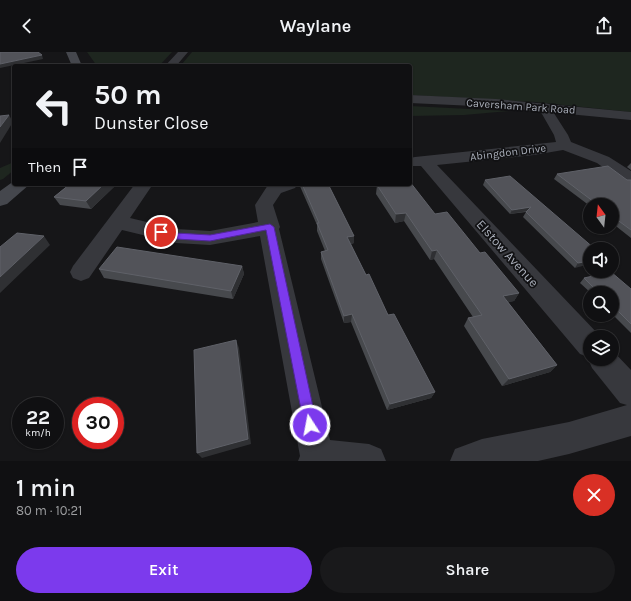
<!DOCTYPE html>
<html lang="en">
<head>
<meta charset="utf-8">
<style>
	:root { --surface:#101012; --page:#19191b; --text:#f1f3f6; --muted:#9c9d9f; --line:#303032; --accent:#7c3aed }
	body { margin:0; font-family:Karla,sans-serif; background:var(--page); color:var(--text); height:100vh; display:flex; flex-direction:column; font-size:15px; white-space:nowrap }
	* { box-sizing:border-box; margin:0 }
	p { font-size:13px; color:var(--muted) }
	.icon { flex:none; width:22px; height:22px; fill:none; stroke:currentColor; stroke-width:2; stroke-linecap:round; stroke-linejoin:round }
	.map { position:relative; height:409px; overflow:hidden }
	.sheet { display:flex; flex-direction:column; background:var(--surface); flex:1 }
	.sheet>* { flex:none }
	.hud { position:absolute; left:12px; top:12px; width:400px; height:122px; border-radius:4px; box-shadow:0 1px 3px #0004,0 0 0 1px var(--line); background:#101012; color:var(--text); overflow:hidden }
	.needle { width:26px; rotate:345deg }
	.buttons { position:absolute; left:583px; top:146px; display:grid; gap:8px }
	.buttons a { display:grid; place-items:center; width:36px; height:36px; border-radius:50%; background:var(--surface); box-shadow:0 1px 3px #0004,0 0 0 1px var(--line); font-size:20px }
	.speed { position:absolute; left:12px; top:345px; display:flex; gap:8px; font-size:20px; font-weight:700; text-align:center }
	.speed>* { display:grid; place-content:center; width:52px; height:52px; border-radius:50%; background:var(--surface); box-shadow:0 1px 3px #0004,0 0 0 1px var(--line); line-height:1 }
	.speed small { font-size:10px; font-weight:400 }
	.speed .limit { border:6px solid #d22; background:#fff; color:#111 }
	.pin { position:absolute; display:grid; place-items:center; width:34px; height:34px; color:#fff; margin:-17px; border:2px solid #fff; border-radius:50%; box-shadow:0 1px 4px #0007 }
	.me { position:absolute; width:44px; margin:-22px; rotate:349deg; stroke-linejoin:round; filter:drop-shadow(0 0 3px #0008) }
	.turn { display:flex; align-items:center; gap:14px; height:84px; padding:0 16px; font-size:18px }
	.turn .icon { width:52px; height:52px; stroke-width:2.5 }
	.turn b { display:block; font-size:28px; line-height:34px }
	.then { display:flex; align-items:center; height:38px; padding:0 16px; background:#0003; gap:8px; font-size:15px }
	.round { display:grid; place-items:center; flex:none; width:42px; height:42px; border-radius:21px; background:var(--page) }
	.head { display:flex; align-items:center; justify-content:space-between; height:68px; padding:0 16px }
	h1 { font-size:24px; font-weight:600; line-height:30px }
	.primary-button { display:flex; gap:8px; margin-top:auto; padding:8px 16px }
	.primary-button a { flex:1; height:46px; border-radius:24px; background:var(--accent); color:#fff; font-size:16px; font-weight:600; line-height:46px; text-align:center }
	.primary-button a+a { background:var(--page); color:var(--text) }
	header { display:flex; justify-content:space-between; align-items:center; height:52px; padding:0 16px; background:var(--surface); font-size:18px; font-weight:600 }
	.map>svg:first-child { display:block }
	.green { fill:#1e261f }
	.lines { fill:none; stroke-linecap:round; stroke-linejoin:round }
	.minor { fill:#37383d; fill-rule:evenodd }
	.tertiary { fill:#37383d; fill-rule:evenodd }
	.secondary { fill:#45474d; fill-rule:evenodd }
	.wall { fill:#47494d }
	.shaded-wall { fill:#2f3033 }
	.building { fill:#525359; stroke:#5f6168 }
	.route { fill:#7c3aed; stroke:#51269a }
	.labels { text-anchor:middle; stroke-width:3.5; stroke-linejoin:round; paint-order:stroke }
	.far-street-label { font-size:11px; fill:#a8adb8; stroke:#111113 }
	.street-label { font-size:13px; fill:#a8adb8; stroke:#111113 }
</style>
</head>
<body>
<header><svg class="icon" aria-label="back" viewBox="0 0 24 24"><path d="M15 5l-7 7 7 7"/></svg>Waylane<svg class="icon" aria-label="share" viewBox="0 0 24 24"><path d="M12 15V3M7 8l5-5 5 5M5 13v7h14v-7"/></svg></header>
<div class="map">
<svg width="631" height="409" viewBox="0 0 631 409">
	<rect width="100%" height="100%" fill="#161618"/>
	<!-- green -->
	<path class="green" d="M 87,0 L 172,0 L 159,14 L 97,14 Z
		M 192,0 L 631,0 L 631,60 L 535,50 L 410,43 L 410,14 L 186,14 L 182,12 Z
		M 410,54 L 509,59 L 464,63 L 410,64 Z
		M 14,110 L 14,118 L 3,127 L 0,128 L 0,116 Z"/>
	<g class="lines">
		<!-- minor -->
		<path class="minor" d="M 544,51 L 549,52 L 550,55 L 568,83 L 571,90 L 609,105 L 631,119 L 631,132 L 625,131 L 597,111 L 563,98 L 534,103 L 437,113 L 600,284 L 590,285 L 590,307 L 612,307 L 612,298 L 631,318 L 631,384 L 569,402 L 538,409 L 450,409 L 455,397 L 482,387 L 569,370 L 627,353 L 620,351 L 592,316 L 588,307 L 589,305 L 580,302 L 421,114 L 410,114 L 410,106 L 415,105 L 556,90 L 554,83 L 538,55 L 539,52 Z
			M 135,132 L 149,132 L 151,135 L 130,166 L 176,177 L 210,179 L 258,170 L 255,153 L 268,133 L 298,132 L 295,136 L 281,141 L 273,153 L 280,175 L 279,177 L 330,388 L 369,392 L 381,397 L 386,409 L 298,409 L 300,404 L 260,184 L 210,193 L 176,191 L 122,178 L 89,226 L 81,229 L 73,226 L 70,220 L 73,214 Z"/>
		<!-- tertiary -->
		<path class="tertiary" d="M 178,0 L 188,0 L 176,14 L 165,14 Z
			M 410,43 L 496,47 L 631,60 L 631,68 L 496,55 L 410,51 Z"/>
		<!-- secondary -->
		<path class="secondary" d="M 66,0 L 76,0 L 82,14 L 72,14 Z
			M 14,129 L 14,132 L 30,132 L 7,152 L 0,154 L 0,139 Z"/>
	</g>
	<!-- wall -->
	<path class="wall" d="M 631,111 L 631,118 L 627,115 Z
		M 557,122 L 631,128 L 631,186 L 612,171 L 612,153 L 590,153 L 590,154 L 554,127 Z
		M 485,128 L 595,197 L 575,216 L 523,165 L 526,160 L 510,162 L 483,133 Z
		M 70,132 L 117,132 L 91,157 L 60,153 L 54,145 Z
		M 299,132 L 328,132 L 354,184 L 354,191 L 351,192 L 366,223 L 388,263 L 435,340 L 431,346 L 387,358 L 351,270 L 344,271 L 321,207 L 321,200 L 325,199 L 317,179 L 317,173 Z
		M 377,133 L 435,162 L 480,201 L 519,241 L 514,249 L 508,250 L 557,313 L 550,320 L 502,334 L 464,274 L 468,266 L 473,265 L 434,207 L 430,208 L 404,169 L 395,171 L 376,142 Z
		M 242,214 L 244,222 L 233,247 L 104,226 L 99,217 Z
		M 584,226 L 631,237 L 631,281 L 612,262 L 612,241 L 591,241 L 580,231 Z"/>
	<!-- shaded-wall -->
	<path class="shaded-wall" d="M 42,3 L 43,7 L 0,16 L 0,12 Z
		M 9,63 L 13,70 L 0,91 L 0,75 Z
		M 104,132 L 117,132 L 91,157 L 86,149 Z
		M 531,155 L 528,159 L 510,162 L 512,158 Z
		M 406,161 L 404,169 L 395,171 L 396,162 Z
		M 44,184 L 50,193 L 0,241 L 0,225 Z
		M 354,184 L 354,191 L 347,193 L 347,185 Z
		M 437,198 L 434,207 L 430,208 L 432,199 Z
		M 590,209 L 590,212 L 575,216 L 578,211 Z
		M 242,214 L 244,222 L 233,247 L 231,239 Z
		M 519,241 L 514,249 L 498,252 L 503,244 Z
		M 352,262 L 351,270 L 344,271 L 344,264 Z
		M 236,288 L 239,296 L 251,392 L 202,406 L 197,401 Z
		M 557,313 L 550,320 L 502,334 L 509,327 Z
		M 435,340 L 431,346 L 387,358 L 390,352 Z"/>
	<!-- building -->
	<path class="building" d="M 0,0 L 38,0 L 42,3 L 0,12 Z
		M 9,63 L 0,75 L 0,64 Z
		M 608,114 L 627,128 L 631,128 L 631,178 L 612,164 L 612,153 L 598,153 L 557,122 Z
		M 510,124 L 595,197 L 590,197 L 590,209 L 578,211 L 526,160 L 531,155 L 512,158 L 485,128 Z
		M 410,130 L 435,162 L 447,160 L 480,201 L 485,200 L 519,241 L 503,244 L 557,313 L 509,327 L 468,266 L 482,263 L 437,198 L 432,199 L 406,161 L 396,162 L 377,133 L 386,132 L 410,132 Z
		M 70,132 L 104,132 L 86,149 L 54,145 Z
		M 302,132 L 328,132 L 354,184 L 347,185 L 366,223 L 369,222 L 388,263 L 394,262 L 435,340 L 390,352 L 352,262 L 344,264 L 321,200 L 328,198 L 317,171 L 319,171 Z
		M 17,181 L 44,184 L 0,225 L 0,195 Z
		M 117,195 L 242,214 L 231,239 L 99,217 Z
		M 611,220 L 631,237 L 631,272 L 612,253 L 612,241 L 599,241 L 584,226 Z
		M 236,288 L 248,387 L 197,401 L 194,298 Z"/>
	<!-- route -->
	<path class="route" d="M 270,172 L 274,175 L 317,373 L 315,378 L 310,380 L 306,378 L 304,373 L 266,178 L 210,189 L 176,187 L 158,182 L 157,180 L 161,177 L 176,181 L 210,183 Z"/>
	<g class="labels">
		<!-- far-street labels -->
		<g class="far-street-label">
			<text transform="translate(521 54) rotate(4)" y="4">Caversham Park Road</text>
			<text transform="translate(508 100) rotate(-7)" y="4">Abingdon Drive</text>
		</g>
		<!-- street labels -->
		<g class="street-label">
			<text transform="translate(508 201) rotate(48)" y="5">Elstow Avenue</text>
		</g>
	</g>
</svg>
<div class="buttons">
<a><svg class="needle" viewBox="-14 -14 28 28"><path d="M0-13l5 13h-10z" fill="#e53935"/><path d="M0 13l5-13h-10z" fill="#9c9d9f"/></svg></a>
<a><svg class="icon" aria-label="sound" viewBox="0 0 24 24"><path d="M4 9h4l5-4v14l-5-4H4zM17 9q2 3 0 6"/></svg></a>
<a><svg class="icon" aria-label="search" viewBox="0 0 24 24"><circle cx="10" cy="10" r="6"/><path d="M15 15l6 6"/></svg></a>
<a><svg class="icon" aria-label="layers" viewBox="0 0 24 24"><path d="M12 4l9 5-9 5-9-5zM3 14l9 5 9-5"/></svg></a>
</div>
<div class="speed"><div>22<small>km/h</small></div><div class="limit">30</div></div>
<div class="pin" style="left:161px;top:180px;background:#d93025"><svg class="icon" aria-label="arrive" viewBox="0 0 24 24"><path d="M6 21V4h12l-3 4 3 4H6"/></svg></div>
<svg class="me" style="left:310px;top:373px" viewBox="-20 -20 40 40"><circle r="17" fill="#7c3aed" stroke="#fff" stroke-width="3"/><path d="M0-11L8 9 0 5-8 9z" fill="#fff"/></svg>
<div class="hud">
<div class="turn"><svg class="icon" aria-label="left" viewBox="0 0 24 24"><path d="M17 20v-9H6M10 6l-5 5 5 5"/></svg><div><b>50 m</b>Dunster Close</div></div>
<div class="then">Then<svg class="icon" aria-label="arrive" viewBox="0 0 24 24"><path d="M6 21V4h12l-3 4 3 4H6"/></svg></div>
</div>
</div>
<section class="sheet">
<div class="head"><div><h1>1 min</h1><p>80 m · 10:21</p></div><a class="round" style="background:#d93025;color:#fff"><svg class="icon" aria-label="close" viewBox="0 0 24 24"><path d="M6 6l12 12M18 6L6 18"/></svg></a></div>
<div class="primary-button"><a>Exit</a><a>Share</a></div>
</section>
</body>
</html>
